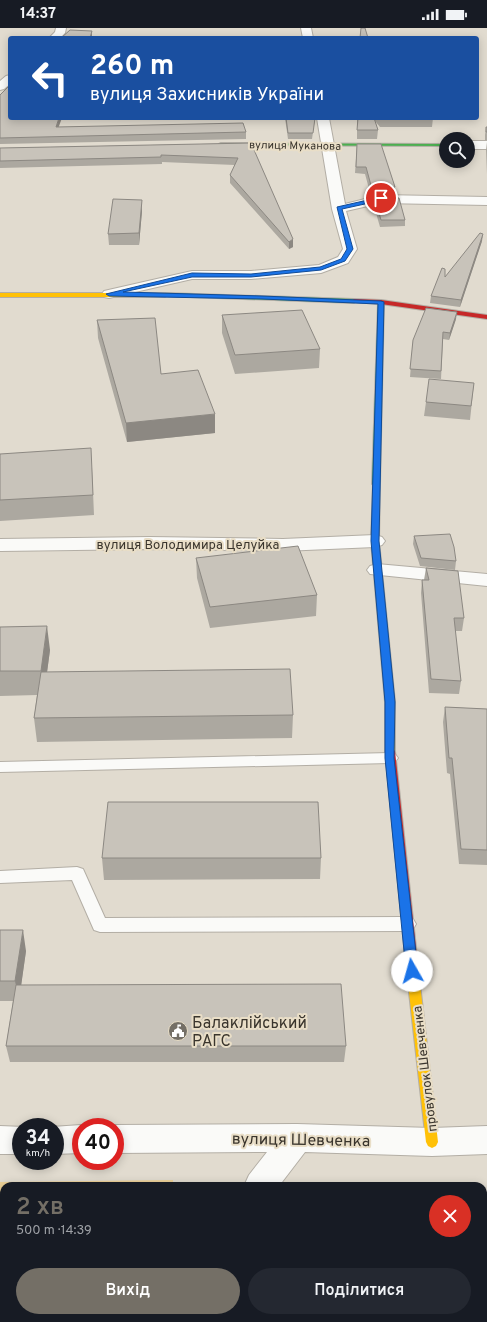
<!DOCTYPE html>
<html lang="uk">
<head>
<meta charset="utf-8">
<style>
	:root { --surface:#171b24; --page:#242831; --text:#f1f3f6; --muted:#9ea1a6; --accent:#746f66 }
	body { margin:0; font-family:Overpass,sans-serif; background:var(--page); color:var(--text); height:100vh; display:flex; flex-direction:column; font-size:15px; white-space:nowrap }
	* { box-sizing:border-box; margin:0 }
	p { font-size:13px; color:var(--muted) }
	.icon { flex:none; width:22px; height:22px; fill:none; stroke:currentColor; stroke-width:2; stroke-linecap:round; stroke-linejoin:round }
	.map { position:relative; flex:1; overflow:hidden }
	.details { position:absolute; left:0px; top:1154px; width:487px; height:140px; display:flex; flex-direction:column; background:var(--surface); border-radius:12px 12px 0 0; box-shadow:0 2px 10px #0003 }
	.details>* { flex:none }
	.guide { position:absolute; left:8px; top:8px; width:471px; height:84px; border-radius:4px; box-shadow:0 2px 10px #0003; background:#1a4fa0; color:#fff; overflow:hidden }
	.controls { position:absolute; left:439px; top:104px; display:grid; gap:8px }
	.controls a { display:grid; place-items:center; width:36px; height:36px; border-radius:50%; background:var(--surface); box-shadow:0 2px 10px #0003; font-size:20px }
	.speed { position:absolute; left:12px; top:1090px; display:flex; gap:8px; font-size:20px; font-weight:700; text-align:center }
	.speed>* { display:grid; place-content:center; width:52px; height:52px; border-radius:50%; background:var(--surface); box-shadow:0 2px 10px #0003; line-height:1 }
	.speed small { font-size:10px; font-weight:400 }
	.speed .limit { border:6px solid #d22; background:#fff; color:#111 }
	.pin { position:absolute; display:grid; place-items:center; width:34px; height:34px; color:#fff; margin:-17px; border:2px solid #fff; border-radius:50%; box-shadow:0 1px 4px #0007 }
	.me { position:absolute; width:44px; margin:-22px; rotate:353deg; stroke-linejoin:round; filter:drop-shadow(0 0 3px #0008) }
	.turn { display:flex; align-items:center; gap:14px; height:84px; padding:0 16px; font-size:18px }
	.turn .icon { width:52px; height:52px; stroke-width:2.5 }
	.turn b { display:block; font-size:28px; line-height:34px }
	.round { display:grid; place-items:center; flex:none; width:42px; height:42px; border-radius:21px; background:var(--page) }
	.overview { display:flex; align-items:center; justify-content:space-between; height:68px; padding:0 16px }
	h1 { font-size:24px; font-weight:600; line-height:30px; color:var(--accent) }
	.action { display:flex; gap:8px; margin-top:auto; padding:8px 16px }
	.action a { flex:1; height:46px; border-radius:24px; background:var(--accent); color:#fff; font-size:16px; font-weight:600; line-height:46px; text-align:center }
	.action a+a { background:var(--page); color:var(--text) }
	.status { display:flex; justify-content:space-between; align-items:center; height:28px; padding:0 20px; background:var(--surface); direction:ltr }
	.status svg { height:11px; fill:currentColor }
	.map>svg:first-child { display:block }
	.built { fill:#e2d7c2 }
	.green { fill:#edd197 }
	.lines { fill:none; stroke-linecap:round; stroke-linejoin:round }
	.lane-casing { stroke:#b3aea5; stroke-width:2 }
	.street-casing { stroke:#b3aea5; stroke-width:2 }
	.fast-casing { stroke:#b3aea5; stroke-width:2 }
	.slow-casing { stroke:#b3aea5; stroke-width:2 }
	.jam-casing { stroke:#b3aea5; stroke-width:2 }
	.lane { fill:#fafaf8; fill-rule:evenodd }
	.street { fill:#fafaf8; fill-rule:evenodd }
	.fast { fill:#4caf50; fill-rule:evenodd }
	.slow { fill:#ffc107; fill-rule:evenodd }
	.jam { fill:#c62828; fill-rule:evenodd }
	.wall { fill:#aca8a0 }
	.shaded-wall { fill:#8c8882 }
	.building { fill:#c8c3ba; stroke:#8c8882 }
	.route { fill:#1a73e8; stroke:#114b97 }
	.labels { text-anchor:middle; stroke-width:4; stroke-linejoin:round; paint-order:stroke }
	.far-street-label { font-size:11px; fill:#3a352d; stroke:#e9dec7 }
	.street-label { font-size:13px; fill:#3a352d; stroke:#e9dec7 }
	.near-poi-label { font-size:16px; fill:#3a352d; stroke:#e9dec7; text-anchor:start }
	.near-street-label { font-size:16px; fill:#3a352d; stroke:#e9dec7 }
</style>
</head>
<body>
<div class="status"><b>14:37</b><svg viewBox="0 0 49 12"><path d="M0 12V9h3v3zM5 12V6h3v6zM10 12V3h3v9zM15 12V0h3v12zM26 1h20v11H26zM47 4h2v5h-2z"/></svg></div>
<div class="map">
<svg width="487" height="1294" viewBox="0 0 487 1294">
	<rect width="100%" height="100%" fill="#e1dbcf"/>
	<!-- built -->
	<path class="built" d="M 483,1211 L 487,1211 L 487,1294 L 315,1294 L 314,1290 L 483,1290 Z"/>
	<!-- green -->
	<path class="green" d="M 173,1152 L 173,1158 L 4,1158 L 4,1290 L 174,1290 L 174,1294 L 0,1294 L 0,1154 Z"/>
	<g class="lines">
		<!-- lane casing -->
		<g class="lane-casing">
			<path id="lane" d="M 390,725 L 395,726 L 398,730 L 395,734 L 390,735 L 0,744 L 0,734 Z
				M 77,839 L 83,841 L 105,890 L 407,889 L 413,891 L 416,896 L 413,901 L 407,903 L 100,904 L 94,902 L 72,852 L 0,855 L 0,843 Z"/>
		</g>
		<!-- street casing -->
		<g class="street-casing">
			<path id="street" d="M 56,0 L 66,0 L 65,5 L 60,10 L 49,10 L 55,4 Z
				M 301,0 L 311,0 L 313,10 L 303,10 Z
				M 10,47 L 10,56 L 4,61 L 0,62 L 0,53 L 6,48 Z
				M 317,90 L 329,90 L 345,176 L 381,167 L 487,169 L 487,177 L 381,175 L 346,183 L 357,221 L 348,235 L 321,245 L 251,251 L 192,251 L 109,270 L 104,269 L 102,266 L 104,263 L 192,243 L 251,243 L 319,237 L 338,229 L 343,221 L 332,181 Z
				M 468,113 L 487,113 L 487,121 L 468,121 Z
				M 375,507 L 382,509 L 385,513 L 382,517 L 375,519 L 283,523 L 150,521 L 0,523 L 0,511 L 150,509 L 283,511 Z
				M 377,536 L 487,546 L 487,558 L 370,546 L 367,542 L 370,538 Z
				M 297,1096 L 432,1100 L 487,1098 L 487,1126 L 432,1128 L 305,1124 L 279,1158 L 244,1158 L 249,1147 L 267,1124 L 115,1125 L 115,1099 L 109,1099 L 115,1097 Z
				M 81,1097 L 87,1099 L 81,1099 L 81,1125 L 55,1126 L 55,1099 L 52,1099 Z
				M 0,1098 L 24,1099 L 21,1099 L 21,1126 L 0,1126 Z
				M 220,1290 L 254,1290 L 254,1294 L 220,1294 Z"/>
		</g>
		<!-- fast casing -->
		<g class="fast-casing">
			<path id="fast" d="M 221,115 L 446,116 L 446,118 L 219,117 L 219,116 Z
				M 165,265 L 354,271 L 357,273 L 354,275 L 163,268 L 162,267 Z
				M 381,272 L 384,274 L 380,456 L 376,458 L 372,456 L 378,274 Z"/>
		</g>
		<!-- slow casing -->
		<g class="slow-casing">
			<path id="slow" d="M 0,265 L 165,265 L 168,267 L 165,269 L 0,269 Z
				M 373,454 L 376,454 L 380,456 L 379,513 L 395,674 L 395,723 L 393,725 L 387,725 L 385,723 L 385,674 L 371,513 Z
				M 412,933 L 416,935 L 418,938 L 438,1114 L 436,1118 L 432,1120 L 428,1118 L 426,1114 L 406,938 L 408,935 Z"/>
		</g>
		<!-- jam casing -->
		<g class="jam-casing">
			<path id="jam" d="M 354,271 L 381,272 L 487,287 L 487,291 L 381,276 L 352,274 L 351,273 Z
				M 390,720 L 393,721 L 395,723 L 418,938 L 416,941 L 412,943 L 408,941 L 406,938 L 385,723 L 387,721 Z"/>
		</g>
		<!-- lane -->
		<use href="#lane" class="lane"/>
		<!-- street -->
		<use href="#street" class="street"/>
		<!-- fast -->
		<use href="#fast" class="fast"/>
		<!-- slow -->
		<use href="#slow" class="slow"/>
		<!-- jam -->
		<use href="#jam" class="jam"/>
	</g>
	<!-- wall -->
	<path class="wall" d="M 0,67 L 59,99 L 246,104 L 246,111 L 0,116 Z
		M 285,90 L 315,90 L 312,111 L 288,111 Z
		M 357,90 L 433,90 L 432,99 L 380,99 L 375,93 L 378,102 L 377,111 L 357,111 Z
		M 486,99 L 487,99 L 487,112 L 485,112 L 485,107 Z
		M 487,114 L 487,146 L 486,122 Z
		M 251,115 L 293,219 L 289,221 L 230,155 L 230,147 L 235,137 L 162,134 L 162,136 L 0,140 L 0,120 Z
		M 357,116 L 395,159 L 395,166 L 381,166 L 371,168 L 365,146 L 355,145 Z
		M 375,171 L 405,192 L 405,198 L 380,199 L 374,178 Z
		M 142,183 L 139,217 L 109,217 L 108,206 Z
		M 482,213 L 460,279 L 430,275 L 431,268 L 445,249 Z
		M 222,287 L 320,321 L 319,340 L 235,346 L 222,305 Z
		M 456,291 L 449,312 L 443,311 L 441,351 L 410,349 L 413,312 Z
		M 97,292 L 161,346 L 215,405 L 127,414 L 98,310 Z
		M 474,355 L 470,392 L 424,388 L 426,374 Z
		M 0,426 L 92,440 L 94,487 L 0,493 Z
		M 414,508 L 456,533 L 455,542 L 420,538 L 413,516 Z
		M 196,530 L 317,567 L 316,588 L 210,600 L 197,550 Z
		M 426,540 L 464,590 L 462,603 L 455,603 L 461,653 L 459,666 L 429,665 L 421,565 L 422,552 L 424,552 Z
		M 0,599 L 50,622 L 47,644 L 293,687 L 292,710 L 37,714 L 34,690 L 37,667 L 0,668 Z
		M 445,679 L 487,681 L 487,837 L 459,836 L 450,746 L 447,745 L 443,694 Z
		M 102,830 L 321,830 L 320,851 L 104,852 Z
		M 0,902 L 26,923 L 21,957 L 346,1018 L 344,1034 L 10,1034 L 6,1018 L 13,973 L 0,973 Z
		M 333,1290 L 455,1290 L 456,1294 L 334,1294 Z"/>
	<!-- shaded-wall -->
	<path class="shaded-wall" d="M 92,3 L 92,10 L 90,10 Z
		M 59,90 L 62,90 L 56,106 L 56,99 Z
		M 381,159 L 381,166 L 371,168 L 372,161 Z
		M 142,172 L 142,183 L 139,217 L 139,205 Z
		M 483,206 L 482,213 L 460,279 L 461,272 Z
		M 293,211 L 293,219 L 289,221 L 289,214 Z
		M 457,284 L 456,291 L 449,312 L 450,305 Z
		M 215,386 L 215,405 L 127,414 L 126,395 Z
		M 47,598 L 50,622 L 44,667 L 41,643 Z
		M 23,902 L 26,923 L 19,973 L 15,953 Z"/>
	<!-- building -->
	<path class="building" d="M 361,0 L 365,0 L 368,10 L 360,10 Z
		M 70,2 L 92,3 L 90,10 L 61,10 Z
		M 10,57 L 10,90 L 59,90 L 56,99 L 243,95 L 246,104 L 0,110 L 0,67 Z
		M 286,90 L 315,90 L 313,105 L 288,105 Z
		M 358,90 L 374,90 L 378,102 L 357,102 Z
		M 486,99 L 487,99 L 487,104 L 486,104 Z
		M 251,115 L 293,211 L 289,214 L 230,147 L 238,130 L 161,127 L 161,129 L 0,133 L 0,120 Z
		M 357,116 L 381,116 L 395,159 L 381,159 L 372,161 L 366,139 L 356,139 Z
		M 382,170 L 399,170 L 405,192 L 381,192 L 375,171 Z
		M 113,171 L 142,172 L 139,205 L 108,206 Z
		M 480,205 L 483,206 L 461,272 L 431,268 L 442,240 L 445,241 L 445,249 Z
		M 426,280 L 457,284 L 450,305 L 443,304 L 441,343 L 410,341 L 413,312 Z
		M 302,282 L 320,321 L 235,327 L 222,287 Z
		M 155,290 L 161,346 L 198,342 L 215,386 L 126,395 L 97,292 Z
		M 429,351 L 474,355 L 471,378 L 426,374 Z
		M 91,420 L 93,467 L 0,472 L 0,426 Z
		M 450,506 L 454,519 L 456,533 L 421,530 L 414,508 Z
		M 298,518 L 317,567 L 210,579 L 196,530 Z
		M 426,540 L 458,543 L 464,590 L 454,590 L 461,653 L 431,651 L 422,552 L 429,552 Z
		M 47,598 L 41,643 L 0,643 L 0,599 Z
		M 290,641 L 293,687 L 34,690 L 41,644 Z
		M 445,679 L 487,681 L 487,822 L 461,821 L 452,730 L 449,730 Z
		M 108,774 L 318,774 L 321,830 L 102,830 Z
		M 0,902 L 23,902 L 15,953 L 0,953 Z
		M 341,956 L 346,1018 L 6,1018 L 16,957 Z
		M 337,1290 L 455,1290 L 456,1294 L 338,1294 Z"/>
	<!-- route -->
	<path class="route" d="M 381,169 L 383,170 L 383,172 L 342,181 L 353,221 L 345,233 L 321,242 L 251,249 L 192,249 L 123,264 L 262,268 L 381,273 L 384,274 L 379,513 L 395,674 L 394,730 L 418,943 L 416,946 L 412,948 L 408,946 L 406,943 L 385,730 L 385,674 L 371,513 L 378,276 L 262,271 L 109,268 L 106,266 L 192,245 L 251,246 L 320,239 L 341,231 L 347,221 L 337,179 Z"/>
	<!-- icons -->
	<defs>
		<g id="civic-disc" transform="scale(1)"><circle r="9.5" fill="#746f66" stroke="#e9dec7"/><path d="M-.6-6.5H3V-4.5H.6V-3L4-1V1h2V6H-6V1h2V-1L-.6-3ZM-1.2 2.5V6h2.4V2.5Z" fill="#fff"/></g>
	</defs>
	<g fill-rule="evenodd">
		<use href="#civic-disc" x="178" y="1003"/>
	</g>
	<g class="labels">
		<!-- far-street labels -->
		<g class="far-street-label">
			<text transform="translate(295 117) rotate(1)" y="4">вулиця Муканова</text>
		</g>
		<!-- street labels -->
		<g class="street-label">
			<text x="188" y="521">вулиця Володимира Целуйка</text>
			<text transform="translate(424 1041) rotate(-97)" y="5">провулок Шевченка</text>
		</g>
		<!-- near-poi labels -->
		<g class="near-poi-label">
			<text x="192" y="1000">Балаклійський<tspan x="192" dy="18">РАГС</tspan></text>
		</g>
		<!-- near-street labels -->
		<g class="near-street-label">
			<text transform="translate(301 1111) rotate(1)" y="6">вулиця Шевченка</text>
		</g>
	</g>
</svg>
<div class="controls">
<a><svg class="icon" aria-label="search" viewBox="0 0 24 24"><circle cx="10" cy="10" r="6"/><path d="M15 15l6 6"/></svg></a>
</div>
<div class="speed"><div>34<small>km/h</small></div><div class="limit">40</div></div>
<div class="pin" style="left:381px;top:170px;background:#d93025"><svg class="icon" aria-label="arrive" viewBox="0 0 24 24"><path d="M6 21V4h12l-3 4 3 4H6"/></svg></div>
<svg class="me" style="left:412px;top:943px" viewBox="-20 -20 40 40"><circle r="19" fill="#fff"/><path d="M0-13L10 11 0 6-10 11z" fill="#1a73e8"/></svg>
<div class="guide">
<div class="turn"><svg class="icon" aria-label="left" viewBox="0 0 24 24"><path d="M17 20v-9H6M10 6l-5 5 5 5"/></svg><div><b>260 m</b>вулиця Захисників України</div></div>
</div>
<section class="details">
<div class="overview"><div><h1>2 хв</h1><p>500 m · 14:39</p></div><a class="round" style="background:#d93025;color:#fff"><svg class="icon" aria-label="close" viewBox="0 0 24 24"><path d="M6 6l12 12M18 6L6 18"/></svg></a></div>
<div class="action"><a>Вихід</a><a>Поділитися</a></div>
</section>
</div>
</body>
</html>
